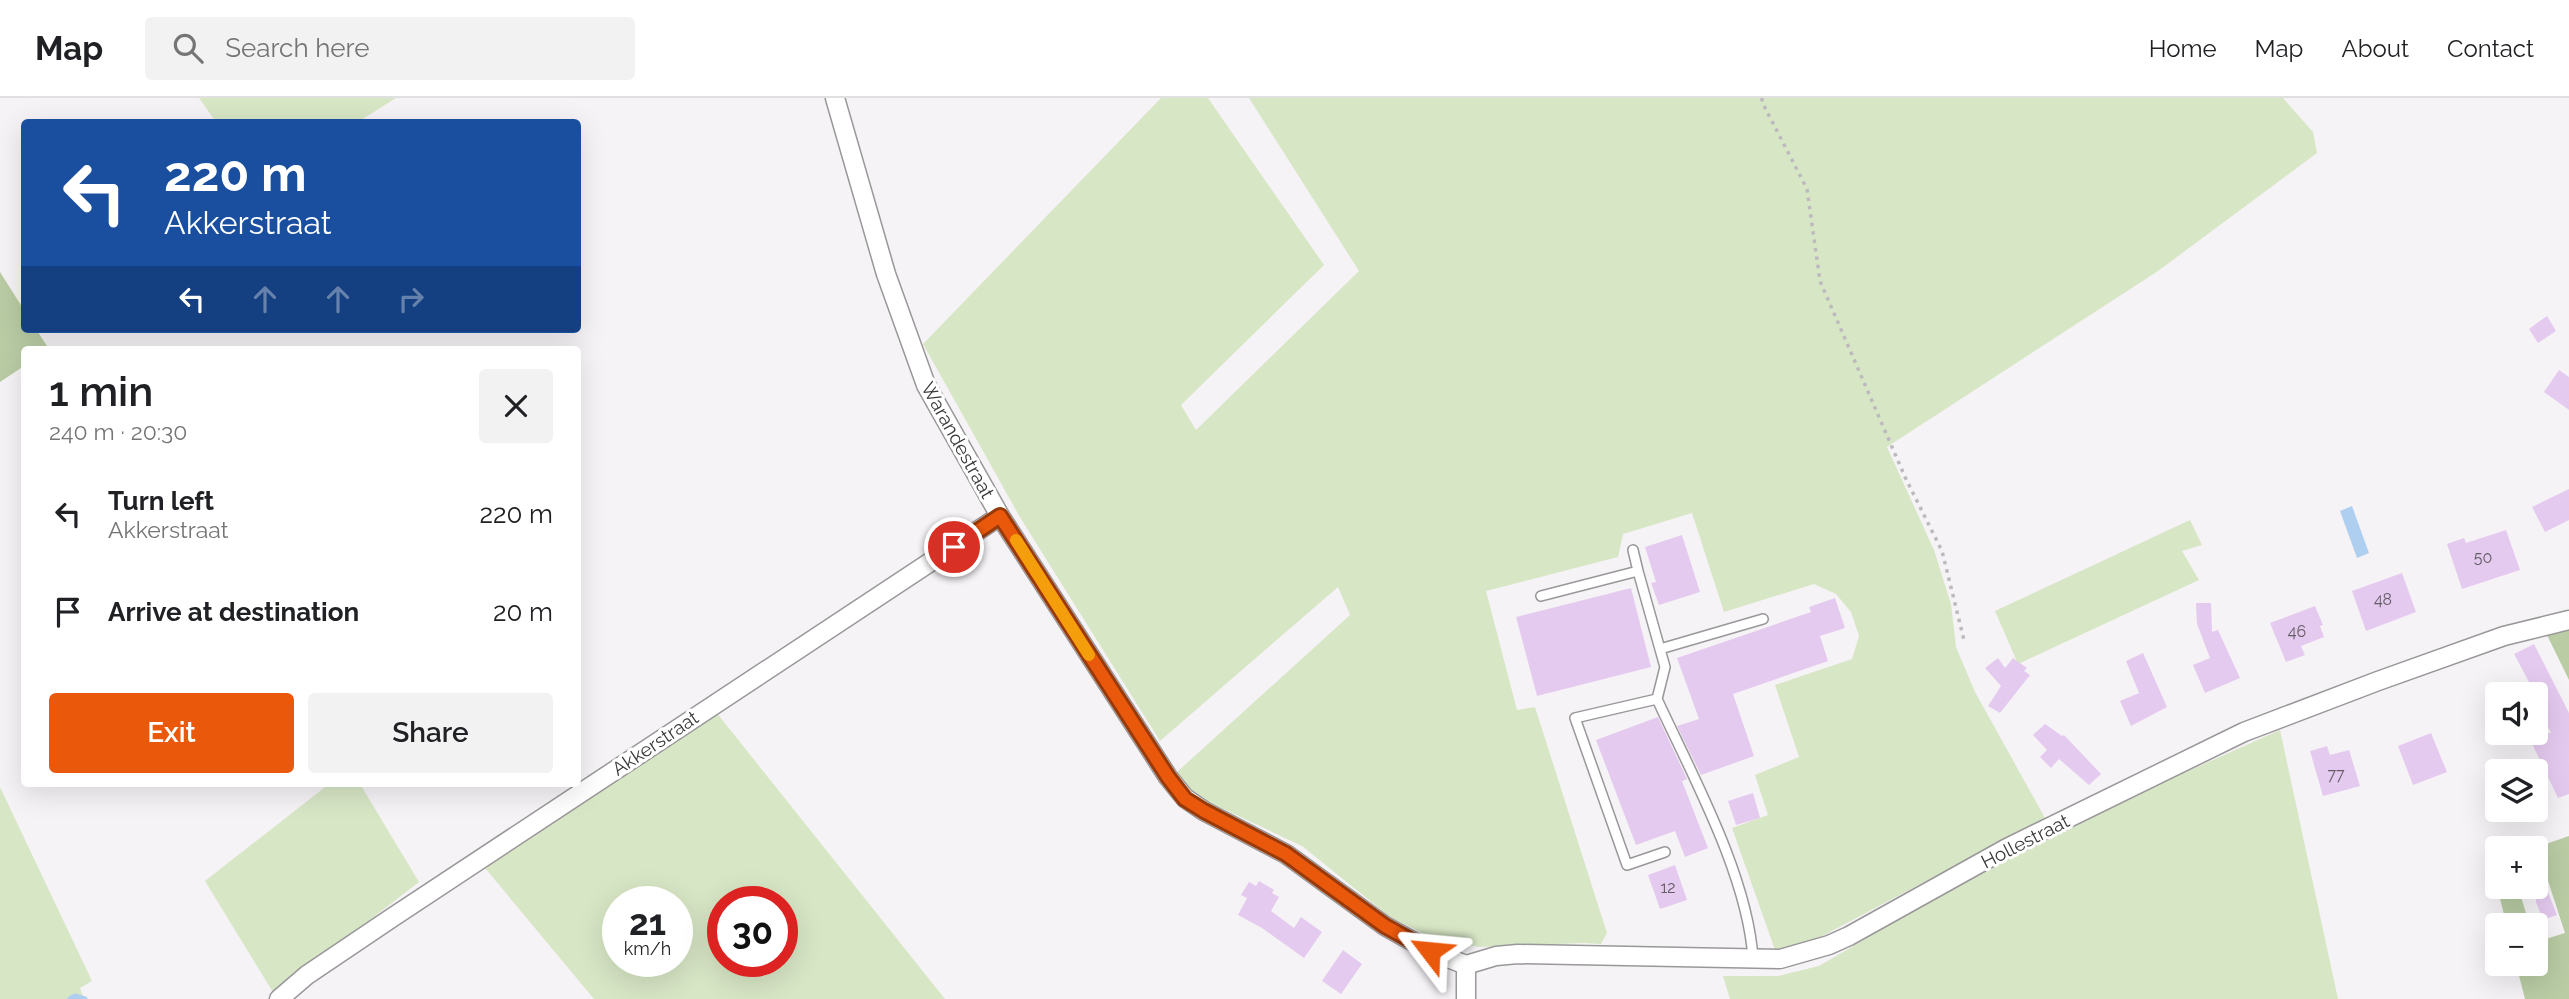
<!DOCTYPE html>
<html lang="en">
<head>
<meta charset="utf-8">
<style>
	:root { --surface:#fff; --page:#f2f2f2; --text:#202124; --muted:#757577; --line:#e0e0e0; --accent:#ea580c }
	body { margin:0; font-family:Raleway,sans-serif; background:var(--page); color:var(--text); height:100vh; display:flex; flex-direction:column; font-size:26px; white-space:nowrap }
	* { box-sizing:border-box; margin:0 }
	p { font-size:23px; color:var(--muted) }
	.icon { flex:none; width:38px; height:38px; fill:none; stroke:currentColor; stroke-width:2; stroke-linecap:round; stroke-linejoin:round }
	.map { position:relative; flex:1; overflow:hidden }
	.drawer { position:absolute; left:21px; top:248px; width:560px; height:441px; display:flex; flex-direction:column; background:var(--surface); border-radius:7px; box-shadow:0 7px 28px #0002 }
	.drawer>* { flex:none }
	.banner { position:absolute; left:21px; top:21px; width:560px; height:214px; border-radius:7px; box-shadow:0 7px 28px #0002; background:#1a4fa0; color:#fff; overflow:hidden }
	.buttons { position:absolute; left:2485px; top:584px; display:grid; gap:14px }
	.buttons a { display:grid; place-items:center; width:63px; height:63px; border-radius:7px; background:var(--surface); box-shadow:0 7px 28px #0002; font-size:35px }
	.speed { position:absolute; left:602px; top:788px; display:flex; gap:14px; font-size:35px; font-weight:700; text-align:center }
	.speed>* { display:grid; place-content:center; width:91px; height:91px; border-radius:50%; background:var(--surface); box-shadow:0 7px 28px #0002; line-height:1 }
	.speed small { font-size:18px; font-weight:400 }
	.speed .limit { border:10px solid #d22; background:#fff; color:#111 }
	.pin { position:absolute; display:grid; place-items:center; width:60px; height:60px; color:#fff; margin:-30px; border:4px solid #fff; border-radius:50%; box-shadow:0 2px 7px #0007 }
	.me { position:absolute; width:77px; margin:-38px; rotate:299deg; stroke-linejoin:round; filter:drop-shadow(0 0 5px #0008) }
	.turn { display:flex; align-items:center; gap:24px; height:147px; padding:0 28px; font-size:32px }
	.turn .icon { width:91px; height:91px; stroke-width:2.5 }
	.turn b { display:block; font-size:49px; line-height:60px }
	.lanes { display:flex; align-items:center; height:66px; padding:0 28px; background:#0003; justify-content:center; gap:35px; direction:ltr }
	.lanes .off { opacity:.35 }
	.round { display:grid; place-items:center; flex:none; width:74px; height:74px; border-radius:7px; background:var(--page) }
	.head { display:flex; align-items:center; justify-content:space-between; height:119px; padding:0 28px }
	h1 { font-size:42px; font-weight:600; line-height:52px }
	.button { display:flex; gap:14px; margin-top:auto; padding:14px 28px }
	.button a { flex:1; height:80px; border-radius:7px; background:var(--accent); color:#fff; font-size:28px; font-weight:600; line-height:80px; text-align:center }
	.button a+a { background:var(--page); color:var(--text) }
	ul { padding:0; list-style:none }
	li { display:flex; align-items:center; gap:21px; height:98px; padding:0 28px }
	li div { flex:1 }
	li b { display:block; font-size:26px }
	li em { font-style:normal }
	header { display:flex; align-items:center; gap:42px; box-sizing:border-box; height:98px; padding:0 35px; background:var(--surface); border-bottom:2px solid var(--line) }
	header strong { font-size:33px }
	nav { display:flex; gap:38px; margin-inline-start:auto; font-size:24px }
	.search { width:490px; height:63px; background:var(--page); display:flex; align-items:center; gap:18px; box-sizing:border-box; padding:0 24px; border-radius:7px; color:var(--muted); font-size:26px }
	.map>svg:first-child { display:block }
	.green { fill:#d7e6c5; fill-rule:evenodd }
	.forest { fill:#b9cca4 }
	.water { fill:#afcff0 }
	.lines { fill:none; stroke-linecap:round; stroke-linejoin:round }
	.stream { stroke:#afcff0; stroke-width:5 }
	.building { fill:#e5caef }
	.service-casing { stroke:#999799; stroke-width:12 }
	.minor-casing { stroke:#999799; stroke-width:21 }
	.path { stroke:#bdbabd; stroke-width:3.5; stroke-dasharray:3.5 5; stroke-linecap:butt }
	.service { stroke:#fff; stroke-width:9 }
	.minor { stroke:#fff; stroke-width:18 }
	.route-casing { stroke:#983908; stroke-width:18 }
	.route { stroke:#ea580c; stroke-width:12 }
	.slow { stroke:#f59e0b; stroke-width:12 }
	.labels { text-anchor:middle; stroke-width:6; stroke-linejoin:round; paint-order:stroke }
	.number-label { font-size:16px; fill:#645c66 }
	.street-label { font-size:19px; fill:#393839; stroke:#fff }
</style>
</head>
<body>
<header>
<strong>Map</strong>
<div class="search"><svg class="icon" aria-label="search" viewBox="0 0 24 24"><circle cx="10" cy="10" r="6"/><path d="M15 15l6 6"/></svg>Search here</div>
<nav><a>Home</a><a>Map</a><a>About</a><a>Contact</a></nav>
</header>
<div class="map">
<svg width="2569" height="901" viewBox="0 0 2569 901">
	<rect width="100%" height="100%" fill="#f6f3f6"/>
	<!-- green -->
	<path class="green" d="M 199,0 L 396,0 L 358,24 L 216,24 Z
		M 1161,0 L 1208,0 L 1324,167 L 1181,307 L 1196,332 L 1359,173 L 1249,0 L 2283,0 L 2313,34 L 2317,55 L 2158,173 L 1887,349 L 1934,452 L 1951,506 L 1956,549 L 1975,594 L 2045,720 L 1811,844 L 1775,852 L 1732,730 L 1768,717 L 1755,677 L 1799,659 L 1775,587 L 1852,561 L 1859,538 L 1851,514 L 1836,496 L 1814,486 L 1724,514 L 1692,415 L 1623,436 L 1618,459 L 1486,493 L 1517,612 L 1535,609 L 1607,835 L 1601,846 L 1583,845 L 1479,849 L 1432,840 L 1390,819 L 1302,748 L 1198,699 L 1176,675 L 1350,517 L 1338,489 L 1160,643 L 1021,421 L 923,246 Z
		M 2190,422 L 2202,447 L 2182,453 L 2199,482 L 2018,566 L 1995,513 Z
		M 716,614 L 945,901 L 594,901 L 485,770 ZM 618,803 L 677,803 L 677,863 L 618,863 ZM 723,803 L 782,803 L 782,863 L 723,863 Z
		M 2280,632 L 2338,901 L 1730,901 L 1723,878 L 1778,878 L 1819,868 L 1956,788 L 2132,698 Z
		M 329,686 L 360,686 L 419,784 L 274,896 L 205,783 Z
		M 0,689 L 92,883 L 80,890 L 84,901 L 0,901 Z"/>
	<!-- forest -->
	<path class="forest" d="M 0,174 L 24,212 L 24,231 L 36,231 L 49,251 L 24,252 L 24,268 L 0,284 Z
		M 2569,530 L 2569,582 L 2547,537 Z
		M 2569,738 L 2569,901 L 2525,901 L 2516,866 L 2536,866 L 2536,844 L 2565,835 L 2537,749 Z
		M 2497,789 L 2518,789 L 2530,828 L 2507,828 Z"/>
	<!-- water -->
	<path class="water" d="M 2352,408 L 2369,455 L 2357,460 L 2340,413 Z"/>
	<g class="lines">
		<!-- stream -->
		<path class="stream" d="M 70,901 L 75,898 L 85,901"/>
	</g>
	<!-- building -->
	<path class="building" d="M 2547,218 L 2556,233 L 2538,245 L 2529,231 Z
		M 2559,272 L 2569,279 L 2569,312 L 2544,294 Z
		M 2569,391 L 2569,422 L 2545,434 L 2532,409 Z
		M 2506,432 L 2520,472 L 2462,491 L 2447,446 L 2464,440 L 2466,445 Z
		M 1682,437 L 1700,494 L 1659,507 L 1651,485 L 1656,484 L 1645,449 Z
		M 2402,475 L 2416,514 L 2366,533 L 2352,493 Z
		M 1631,490 L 1651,569 L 1537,598 L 1516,519 Z
		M 1835,500 L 1845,530 L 1820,538 L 1828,563 L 1733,596 L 1754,658 L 1701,677 L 1677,628 L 1699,621 L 1677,560 L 1811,514 L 1809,509 Z
		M 2196,505 L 2211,505 L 2212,534 L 2218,532 L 2240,580 L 2205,595 L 2193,567 L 2210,560 L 2197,526 Z
		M 2315,508 L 2323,527 L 2320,528 L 2324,539 L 2301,548 L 2305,557 L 2286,564 L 2270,525 Z
		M 2534,546 L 2569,615 L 2569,696 L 2558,700 L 2527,635 L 2551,635 L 2536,606 L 2538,604 L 2536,597 L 2514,556 Z
		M 2143,555 L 2167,609 L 2131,628 L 2120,603 L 2139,595 L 2126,563 Z
		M 1998,560 L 2005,570 L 2013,560 L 2027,570 L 2024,573 L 2030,577 L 2000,615 L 1988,608 L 2001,588 L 1985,570 Z
		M 1658,619 L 1687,681 L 1682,683 L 1708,750 L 1685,759 L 1675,733 L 1636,747 L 1596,642 Z
		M 2045,626 L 2062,638 L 2064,637 L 2101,676 L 2089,687 L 2059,661 L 2051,670 L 2040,659 L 2047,652 L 2033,637 Z
		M 2431,635 L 2447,674 L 2413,687 L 2398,648 Z
		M 2327,648 L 2330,657 L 2349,652 L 2360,688 L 2323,698 L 2310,653 Z
		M 1753,695 L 1760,720 L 1736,727 L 1728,703 Z
		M 2536,764 L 2557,817 L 2543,822 L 2536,804 Z
		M 1675,767 L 1687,802 L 1660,811 L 1648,777 Z
		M 1259,783 L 1274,792 L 1272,795 L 1279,799 L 1271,813 L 1294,830 L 1301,819 L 1322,834 L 1304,860 L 1262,830 L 1238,817 L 1247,800 L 1241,797 L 1249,784 L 1256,788 Z
		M 1343,852 L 1362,866 L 1341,896 L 1322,883 Z"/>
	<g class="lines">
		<!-- service casing -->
		<g class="service-casing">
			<path id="service" d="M 1633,452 L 1638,473
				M 1541,498 L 1638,473 L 1665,569 L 1657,601
				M 1660,551 L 1763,521
				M 1665,754 L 1627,767 L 1575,620 L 1657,601 C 1692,677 1748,778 1753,861"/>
		</g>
		<!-- minor casing -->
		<g class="minor-casing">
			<path id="minor" d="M 835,0 L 886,176 L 926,287 L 1000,418 L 1168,679 L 1185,700 L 1204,713 L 1286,756 L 1385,828 L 1430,853 L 1466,867
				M 1466,867 L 1496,858 L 1518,856 L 1780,861 L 1829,847 L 1849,838 L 2007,750 L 2244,634 L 2378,583 L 2504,538 L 2569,522
				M 1466,867 L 1466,901
				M 279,901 L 307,877 L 393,819 L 1000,418"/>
		</g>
		<!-- path -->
		<path class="path" d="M 1762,0 L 1762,4 L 1807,91 L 1820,183 L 1905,379 L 1942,453 L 1964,542"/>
		<!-- service -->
		<use href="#service" class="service"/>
		<!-- minor -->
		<use href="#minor" class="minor"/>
	</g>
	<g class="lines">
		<!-- route casing -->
		<g class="route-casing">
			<path id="route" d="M 954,449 L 1000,418 L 1168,679 L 1185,701 L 1204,713 L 1286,756 L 1385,828 L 1430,853"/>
		</g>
		<!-- route -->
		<use href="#route" class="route"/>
		<!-- slow -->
		<path class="slow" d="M 1016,442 L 1089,557"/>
	</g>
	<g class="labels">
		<!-- number labels -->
		<g class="number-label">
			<text x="2483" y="465">50</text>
			<text x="2383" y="507">48</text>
			<text x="2297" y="539">46</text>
			<text x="2336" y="682">77</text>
			<text x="1668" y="795">12</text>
		</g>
		<!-- street labels -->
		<g class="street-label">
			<text transform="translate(958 342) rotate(61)" y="7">Warandestraat</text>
			<text transform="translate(655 645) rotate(-34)" y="7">Akkerstraat</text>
			<text transform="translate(2025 743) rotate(-27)" y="7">Hollestraat</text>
		</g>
	</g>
</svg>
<div class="buttons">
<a><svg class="icon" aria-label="sound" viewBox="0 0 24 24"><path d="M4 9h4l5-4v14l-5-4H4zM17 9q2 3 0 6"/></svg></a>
<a><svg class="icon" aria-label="layers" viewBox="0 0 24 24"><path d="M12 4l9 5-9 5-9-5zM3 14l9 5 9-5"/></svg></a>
<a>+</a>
<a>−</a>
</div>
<div class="speed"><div>21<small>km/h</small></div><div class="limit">30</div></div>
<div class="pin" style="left:954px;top:449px;background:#d93025"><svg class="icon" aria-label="arrive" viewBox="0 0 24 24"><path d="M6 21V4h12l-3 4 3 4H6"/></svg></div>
<svg class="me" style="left:1430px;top:853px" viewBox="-20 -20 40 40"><path d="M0-17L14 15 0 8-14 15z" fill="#ea580c" stroke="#fff" stroke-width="4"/></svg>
<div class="banner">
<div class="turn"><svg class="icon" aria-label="left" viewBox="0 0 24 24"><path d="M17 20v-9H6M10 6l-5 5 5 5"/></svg><div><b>220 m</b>Akkerstraat</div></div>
<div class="lanes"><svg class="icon" aria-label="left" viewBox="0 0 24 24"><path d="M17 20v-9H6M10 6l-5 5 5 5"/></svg><svg class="icon off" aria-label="ahead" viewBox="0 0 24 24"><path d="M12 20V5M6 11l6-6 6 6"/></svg><svg class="icon off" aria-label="ahead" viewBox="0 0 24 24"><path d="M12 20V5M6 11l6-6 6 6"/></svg><svg class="icon off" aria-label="right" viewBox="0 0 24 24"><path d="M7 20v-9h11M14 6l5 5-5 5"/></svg></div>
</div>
<section class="drawer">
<div class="head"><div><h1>1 min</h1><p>240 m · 20:30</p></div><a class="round"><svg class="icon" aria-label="close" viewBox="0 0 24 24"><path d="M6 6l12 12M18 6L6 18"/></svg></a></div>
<ul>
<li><svg class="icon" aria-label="left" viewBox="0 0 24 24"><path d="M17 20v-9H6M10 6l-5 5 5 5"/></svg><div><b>Turn left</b><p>Akkerstraat</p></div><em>220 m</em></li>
<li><svg class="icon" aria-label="arrive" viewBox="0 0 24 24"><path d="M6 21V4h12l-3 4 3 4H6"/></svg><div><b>Arrive at destination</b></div><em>20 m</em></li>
</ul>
<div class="button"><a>Exit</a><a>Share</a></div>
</section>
</div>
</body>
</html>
